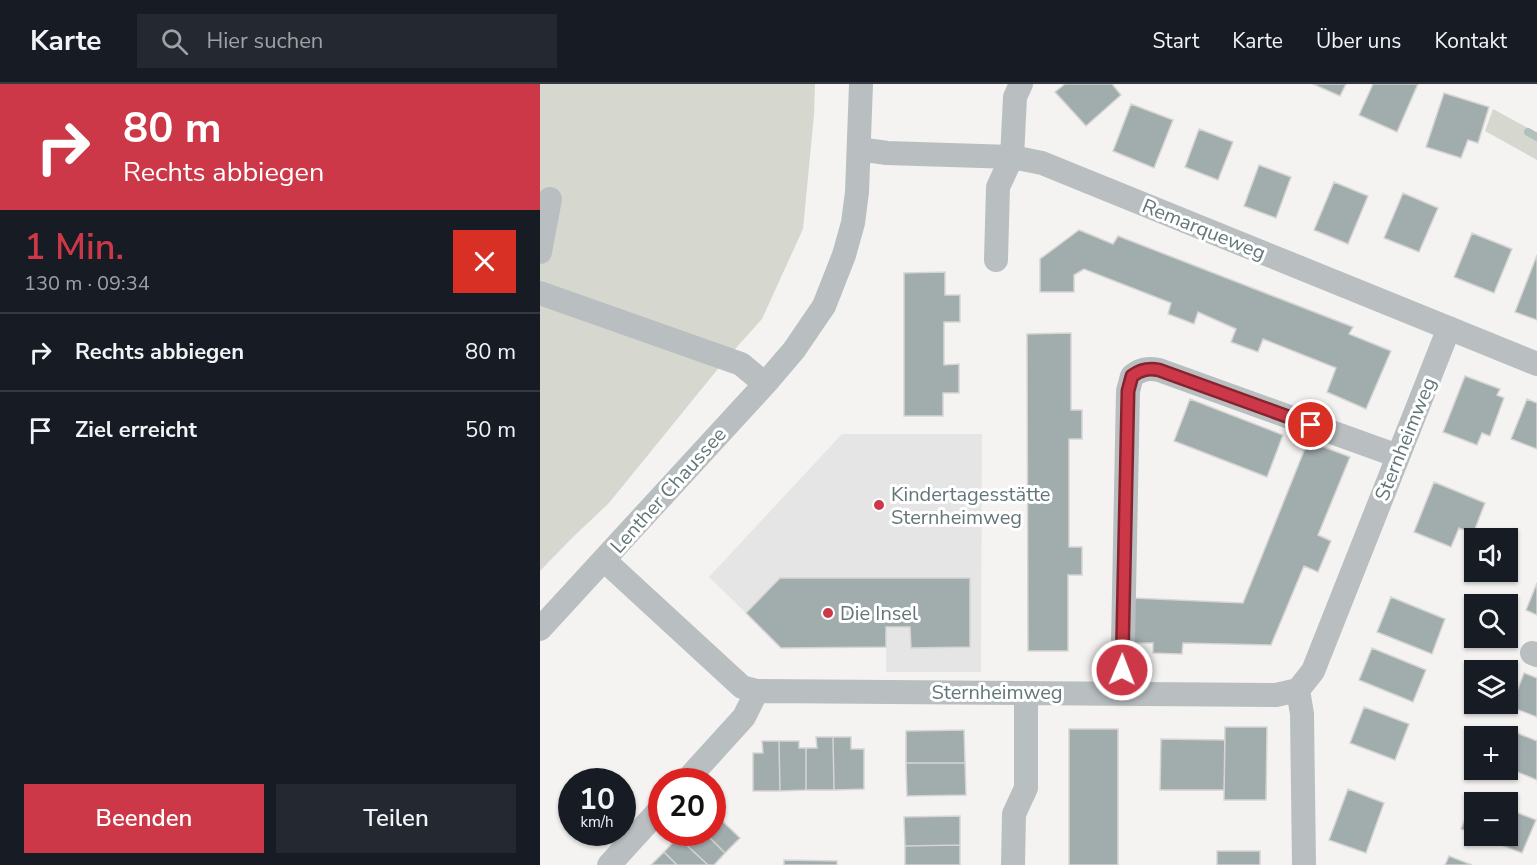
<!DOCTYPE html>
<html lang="de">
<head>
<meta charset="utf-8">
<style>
	:root { --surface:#171b24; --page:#242831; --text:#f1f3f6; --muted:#9ea1a6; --line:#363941; --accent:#cc3847 }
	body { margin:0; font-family:"Nunito Sans",sans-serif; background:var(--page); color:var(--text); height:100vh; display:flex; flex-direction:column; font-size:22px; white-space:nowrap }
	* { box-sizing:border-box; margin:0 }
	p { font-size:20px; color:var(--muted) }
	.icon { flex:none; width:33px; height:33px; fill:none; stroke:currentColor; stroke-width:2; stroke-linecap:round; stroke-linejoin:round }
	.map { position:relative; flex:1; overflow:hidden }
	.side { display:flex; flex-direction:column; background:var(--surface); width:540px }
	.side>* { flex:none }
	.guide { background:#cc3847; color:#fff; overflow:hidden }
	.fabs { position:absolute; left:924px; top:444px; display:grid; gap:12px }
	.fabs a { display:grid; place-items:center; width:54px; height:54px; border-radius:0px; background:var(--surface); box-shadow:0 2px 4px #0004; font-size:30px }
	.speed { position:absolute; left:18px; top:684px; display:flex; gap:12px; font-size:30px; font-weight:700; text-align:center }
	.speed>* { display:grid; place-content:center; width:78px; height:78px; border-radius:50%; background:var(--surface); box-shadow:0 2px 4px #0004; line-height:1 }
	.speed small { font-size:15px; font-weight:400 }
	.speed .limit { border:9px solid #d22; background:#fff; color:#111 }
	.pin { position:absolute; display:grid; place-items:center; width:51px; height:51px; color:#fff; margin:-26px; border:3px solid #fff; border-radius:50%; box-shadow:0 2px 6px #0007 }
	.me { position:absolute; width:66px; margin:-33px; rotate:1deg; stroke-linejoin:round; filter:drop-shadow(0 0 4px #0008) }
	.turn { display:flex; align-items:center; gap:21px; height:126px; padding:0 24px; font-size:27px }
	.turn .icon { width:78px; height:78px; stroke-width:2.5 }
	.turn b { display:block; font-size:42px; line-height:51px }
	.round { display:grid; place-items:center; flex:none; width:63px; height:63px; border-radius:0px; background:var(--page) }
	.overview { display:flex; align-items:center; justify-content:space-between; height:102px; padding:0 24px }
	h1 { font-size:36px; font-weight:600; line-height:45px; color:var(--accent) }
	.button { display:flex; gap:12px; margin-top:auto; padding:12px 24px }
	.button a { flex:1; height:69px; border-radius:0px; background:var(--accent); color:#fff; font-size:24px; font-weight:600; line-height:69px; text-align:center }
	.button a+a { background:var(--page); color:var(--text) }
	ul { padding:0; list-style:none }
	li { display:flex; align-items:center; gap:18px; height:78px; padding:0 24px; border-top:2px solid var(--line) }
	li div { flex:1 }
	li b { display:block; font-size:22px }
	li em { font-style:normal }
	header { display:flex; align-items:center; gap:36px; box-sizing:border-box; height:84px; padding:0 30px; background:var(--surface); border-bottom:2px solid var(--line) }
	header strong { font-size:28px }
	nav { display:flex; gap:33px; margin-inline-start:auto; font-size:21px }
	.search { width:420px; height:54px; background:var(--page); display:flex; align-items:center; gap:15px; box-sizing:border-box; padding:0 21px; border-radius:0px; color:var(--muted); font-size:22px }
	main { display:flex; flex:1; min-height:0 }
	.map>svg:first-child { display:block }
	.built { fill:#e4e5e4 }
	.green { fill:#d6d8d0 }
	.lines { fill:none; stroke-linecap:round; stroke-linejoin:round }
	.stream { stroke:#b1c0bf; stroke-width:8 }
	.building { fill:#a1acad; stroke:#d5d5d3; stroke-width:1.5 }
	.minor { stroke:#b9bfc0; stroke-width:24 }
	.route-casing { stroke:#85242e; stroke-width:15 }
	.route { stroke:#cc3847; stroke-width:10 }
	.poi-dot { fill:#cc3847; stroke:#fff; stroke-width:2 }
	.labels { text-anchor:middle; stroke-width:6; stroke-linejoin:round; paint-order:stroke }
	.street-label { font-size:20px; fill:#637679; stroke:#fff }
	.poi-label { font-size:20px; fill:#637679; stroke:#fff; text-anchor:start }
</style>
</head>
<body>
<header>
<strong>Karte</strong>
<div class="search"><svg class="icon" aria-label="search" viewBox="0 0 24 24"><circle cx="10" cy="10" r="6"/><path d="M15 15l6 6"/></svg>Hier suchen</div>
<nav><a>Start</a><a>Karte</a><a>Über uns</a><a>Kontakt</a></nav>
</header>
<main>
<section class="side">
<div class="guide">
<div class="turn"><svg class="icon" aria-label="right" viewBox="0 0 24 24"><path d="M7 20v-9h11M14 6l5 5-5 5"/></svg><div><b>80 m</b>Rechts abbiegen</div></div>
</div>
<div class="overview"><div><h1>1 Min.</h1><p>130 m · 09:34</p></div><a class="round" style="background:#d93025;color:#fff"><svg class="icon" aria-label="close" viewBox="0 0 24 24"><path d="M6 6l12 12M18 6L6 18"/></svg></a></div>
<ul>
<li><svg class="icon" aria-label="right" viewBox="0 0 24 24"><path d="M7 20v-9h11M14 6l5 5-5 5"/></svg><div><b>Rechts abbiegen</b></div><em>80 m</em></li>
<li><svg class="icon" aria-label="arrive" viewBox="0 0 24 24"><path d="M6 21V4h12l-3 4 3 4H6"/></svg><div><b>Ziel erreicht</b></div><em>50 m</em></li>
</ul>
<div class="button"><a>Beenden</a><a>Teilen</a></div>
</section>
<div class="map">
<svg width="997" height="781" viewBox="0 0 997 781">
	<rect width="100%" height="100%" fill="#f4f3f1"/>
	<!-- built -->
	<path class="built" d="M 302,350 L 442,350 L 441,588 L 346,588 L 346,495 L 241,494 L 206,529 L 169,493 Z"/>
	<!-- green -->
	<path class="green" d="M 0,0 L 275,0 L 274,31 L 263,145 L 222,235 L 186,275 L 69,419 L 31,455 L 0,487 Z
		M 953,25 L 997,49 L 997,76 L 945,47 Z"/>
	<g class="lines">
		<!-- stream -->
		<path class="stream" d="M 988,48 L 997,53"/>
	</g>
	<!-- building -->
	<path class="building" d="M 525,0 L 572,0 L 581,11 L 546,42 L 515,8 Z
		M 773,0 L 806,0 L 800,12 Z
		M 833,0 L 878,0 L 857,48 L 819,31 Z
		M 904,9 L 949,23 L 938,59 L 928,56 L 921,74 L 886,63 Z
		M 591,20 L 633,36 L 614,84 L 573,67 Z
		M 659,45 L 693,58 L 678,96 L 645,83 Z
		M 719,81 L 751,93 L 736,134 L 704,122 Z
		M 794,98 L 828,112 L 808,160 L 774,146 Z
		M 863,109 L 898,124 L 879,168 L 844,154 Z
		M 539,146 L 573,160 L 578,152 L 813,243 L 809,250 L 851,267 L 826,325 L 787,308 L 796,284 L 723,255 L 718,268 L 691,258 L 696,245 L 658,228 L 654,240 L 628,230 L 631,219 L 544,185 L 534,191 L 534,208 L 500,208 L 500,175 Z
		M 932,149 L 972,165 L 954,209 L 914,193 Z
		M 997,171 L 997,236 L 975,228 Z
		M 405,188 L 405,211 L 420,211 L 420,238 L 404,238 L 404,281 L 419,280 L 419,309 L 403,309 L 403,332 L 364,332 L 364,189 Z
		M 531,249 L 531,326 L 542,326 L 542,355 L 529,355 L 529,463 L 542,463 L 542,491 L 528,491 L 528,567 L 488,567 L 487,250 Z
		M 925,292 L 960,305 L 957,311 L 964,314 L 950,352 L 942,349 L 937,361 L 903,348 Z
		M 650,315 L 743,351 L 727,393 L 634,357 Z
		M 987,315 L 997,319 L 997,365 L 971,355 Z
		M 768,357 L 810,373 L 778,451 L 791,457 L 778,488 L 764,482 L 731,561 L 643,559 L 642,570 L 613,569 L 613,559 L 591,559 L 593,514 L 703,519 Z
		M 894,398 L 945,419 L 933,450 L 919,444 L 911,463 L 874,448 Z
		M 240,494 L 430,494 L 430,563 L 371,564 L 370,543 L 346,543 L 346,563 L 241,564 L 206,529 Z
		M 997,499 L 997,531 L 986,526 Z
		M 851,513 L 905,535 L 892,570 L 837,548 Z
		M 832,564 L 886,586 L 873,618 L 819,596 Z
		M 984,589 L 997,594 L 997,633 L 971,623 Z
		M 824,623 L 869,640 L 855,676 L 810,659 Z
		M 685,643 L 727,643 L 726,716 L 684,716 Z
		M 962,643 L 997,657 L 997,696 L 968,684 L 968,652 L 959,652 Z
		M 529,645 L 578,645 L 578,781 L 529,781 Z
		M 424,646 L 425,679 L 366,679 L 366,647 Z
		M 276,653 L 293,653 L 294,706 L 266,706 L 266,664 L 277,664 Z
		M 293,653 L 311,653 L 311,665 L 324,665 L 324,705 L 294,706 Z
		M 621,655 L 685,656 L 684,706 L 620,706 Z
		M 222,657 L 239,657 L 240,707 L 213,707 L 213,669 L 223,669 Z
		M 239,657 L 259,657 L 259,664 L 266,664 L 266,706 L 240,707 Z
		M 366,679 L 425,679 L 426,711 L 367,712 Z
		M 808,705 L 844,719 L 826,769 L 789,756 Z
		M 934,711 L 952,718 L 934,718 L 934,750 L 921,745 Z
		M 968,725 L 996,736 L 982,769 L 938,752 L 968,752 Z
		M 172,727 L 200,754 L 185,769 L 164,748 L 172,748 Z
		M 420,732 L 420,761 L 365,762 L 364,733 Z
		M 143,748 L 164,748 L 185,769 L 174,781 L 168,781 L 138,753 Z
		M 138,753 L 168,781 L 137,781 L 124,768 Z
		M 420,761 L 420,781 L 365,781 L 365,762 Z
		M 677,767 L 720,767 L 720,781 L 677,781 Z
		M 124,768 L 137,781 L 111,781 Z
		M 909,772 L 932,781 L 905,781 Z
		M 244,776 L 297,777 L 297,781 L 244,781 Z"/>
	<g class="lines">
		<!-- minor -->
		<path class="minor" d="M 319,65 L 347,69 L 472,73 L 502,79 L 997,280
			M 0,168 L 10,115
			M 456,176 L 458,103 L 472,73 L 475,13 L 481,0
			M 0,209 L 201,280 L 225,300
			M 64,476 L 202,603 L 217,607 L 736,611 L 758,606 L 773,587 L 909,244
			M 0,545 L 225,300 L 254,266 L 284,222 L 304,171 L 313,139 L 317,108 L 321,0
			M 992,569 L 997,571
			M 758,606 L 762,630 L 764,781
			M 582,609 L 588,307 L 592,292 C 601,285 608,284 619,286 L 858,372
			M 145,698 L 204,633 L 217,607
			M 69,781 L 122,723
			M 473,781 L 474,730 L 486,704 L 486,609"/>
	</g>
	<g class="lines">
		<!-- route casing -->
		<g class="route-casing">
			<path id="route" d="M 582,586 L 588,307 L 592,292 C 601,285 609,284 619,286 L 771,341"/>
		</g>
		<!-- route -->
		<use href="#route" class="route"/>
	</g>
	<!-- markers -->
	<g class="poi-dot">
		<circle cx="339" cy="421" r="6"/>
		<circle cx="288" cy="529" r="6"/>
	</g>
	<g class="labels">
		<!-- street labels -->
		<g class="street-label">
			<text transform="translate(664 145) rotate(22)" y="7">Remarqueweg</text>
			<text transform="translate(865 355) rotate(-68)" y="7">Sternheimweg</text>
			<text transform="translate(128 406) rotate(-48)" y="7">Lenther Chaussee</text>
			<text x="457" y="615">Sternheimweg</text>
		</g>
		<!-- poi labels -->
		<g class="poi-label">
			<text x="351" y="417">Kindertagesstätte<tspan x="351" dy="23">Sternheimweg</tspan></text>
			<text x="300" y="536">Die Insel</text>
		</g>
	</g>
</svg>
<div class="fabs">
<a><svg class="icon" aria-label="sound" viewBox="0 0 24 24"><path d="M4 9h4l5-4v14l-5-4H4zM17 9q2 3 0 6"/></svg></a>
<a><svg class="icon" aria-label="search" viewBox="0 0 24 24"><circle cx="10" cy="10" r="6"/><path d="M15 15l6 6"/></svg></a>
<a><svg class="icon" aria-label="layers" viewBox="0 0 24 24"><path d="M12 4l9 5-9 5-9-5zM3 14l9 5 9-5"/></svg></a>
<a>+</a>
<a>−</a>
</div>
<div class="speed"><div>10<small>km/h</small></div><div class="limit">20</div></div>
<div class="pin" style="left:771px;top:341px;background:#d93025"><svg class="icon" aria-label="arrive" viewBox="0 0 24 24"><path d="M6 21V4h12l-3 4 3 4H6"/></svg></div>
<svg class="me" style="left:582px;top:586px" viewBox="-20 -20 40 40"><circle r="17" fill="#cc3847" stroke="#fff" stroke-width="3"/><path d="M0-11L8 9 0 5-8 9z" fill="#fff"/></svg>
</div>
</main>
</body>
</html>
